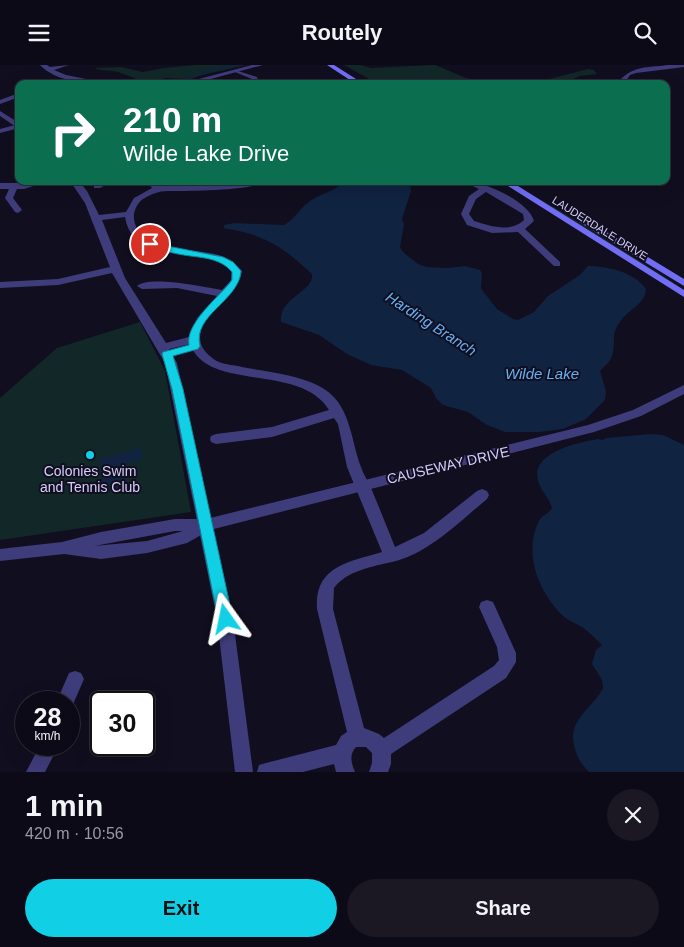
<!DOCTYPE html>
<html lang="en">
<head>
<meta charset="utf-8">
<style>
	:root { --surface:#0d0a17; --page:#1b1824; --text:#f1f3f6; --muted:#9a9aa1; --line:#2d2b36; --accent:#11d0e6 }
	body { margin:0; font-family:Arial,sans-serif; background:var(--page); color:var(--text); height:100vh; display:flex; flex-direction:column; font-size:19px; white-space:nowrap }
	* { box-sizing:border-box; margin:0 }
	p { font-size:16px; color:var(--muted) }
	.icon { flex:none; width:28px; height:28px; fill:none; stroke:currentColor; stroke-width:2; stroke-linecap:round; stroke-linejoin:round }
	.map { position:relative; height:707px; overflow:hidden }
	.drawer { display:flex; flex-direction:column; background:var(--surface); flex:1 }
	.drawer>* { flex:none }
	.top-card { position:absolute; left:15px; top:15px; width:655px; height:105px; border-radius:10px; box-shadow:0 5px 20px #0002,0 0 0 1px var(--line); background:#0b6e4f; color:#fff; overflow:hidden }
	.speed { position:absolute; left:15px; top:626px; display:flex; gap:10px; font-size:25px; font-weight:700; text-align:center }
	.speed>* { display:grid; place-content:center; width:65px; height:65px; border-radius:50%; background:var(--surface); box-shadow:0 5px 20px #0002,0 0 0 1px var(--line); line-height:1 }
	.speed small { font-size:12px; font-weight:400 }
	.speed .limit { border:2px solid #111; border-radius:8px; background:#fff; color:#111 }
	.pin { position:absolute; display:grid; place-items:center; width:42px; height:42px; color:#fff; margin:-21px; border:2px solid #fff; border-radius:50%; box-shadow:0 1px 5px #0007 }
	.me { position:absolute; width:55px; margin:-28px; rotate:348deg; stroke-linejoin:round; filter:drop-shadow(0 0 4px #0008) }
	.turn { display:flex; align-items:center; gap:18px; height:105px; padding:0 25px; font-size:22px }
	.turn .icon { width:65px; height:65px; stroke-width:2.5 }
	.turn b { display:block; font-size:35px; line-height:42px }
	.round { display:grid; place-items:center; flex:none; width:52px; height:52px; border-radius:26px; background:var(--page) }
	.summary { display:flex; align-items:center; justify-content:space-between; height:85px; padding:0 25px }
	h1 { font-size:30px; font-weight:700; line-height:38px }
	.cta { display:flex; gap:10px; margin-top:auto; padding:10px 25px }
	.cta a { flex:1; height:58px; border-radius:30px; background:var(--accent); color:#111; font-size:20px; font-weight:700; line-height:58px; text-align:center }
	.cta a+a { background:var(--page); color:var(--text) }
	header { display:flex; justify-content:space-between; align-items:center; height:65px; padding:0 25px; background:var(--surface); font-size:22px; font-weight:700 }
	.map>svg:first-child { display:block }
	.green { fill:#122828 }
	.water { fill:#102341 }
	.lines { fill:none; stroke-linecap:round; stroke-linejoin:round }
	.stream { stroke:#102341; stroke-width:2 }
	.minor { fill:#3f3c7b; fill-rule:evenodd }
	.tertiary { fill:#3f3c7b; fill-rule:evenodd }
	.secondary { fill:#716ef5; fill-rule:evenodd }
	.route { fill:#11d0e6; stroke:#0b8796 }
	.poi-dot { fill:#11d0e6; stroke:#110e1f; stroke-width:2 }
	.labels { text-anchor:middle; stroke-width:4; stroke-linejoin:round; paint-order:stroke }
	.far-street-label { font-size:11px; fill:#d5cffc; stroke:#110e1f }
	.street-label { font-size:14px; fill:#d5cffc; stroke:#110e1f }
	.poi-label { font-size:14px; fill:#d5cffc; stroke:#110e1f }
	.water-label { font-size:15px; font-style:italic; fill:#65b1f4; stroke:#110e1f }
</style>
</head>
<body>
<header><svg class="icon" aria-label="menu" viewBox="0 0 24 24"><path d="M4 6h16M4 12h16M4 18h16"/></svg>Routely<svg class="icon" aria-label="search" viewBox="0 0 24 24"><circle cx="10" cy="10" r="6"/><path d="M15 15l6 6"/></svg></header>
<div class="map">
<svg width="684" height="707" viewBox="0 0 684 707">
	<rect width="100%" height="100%" fill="#110e1f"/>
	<!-- green -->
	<path class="green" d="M 196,0 L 246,0 L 185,14 L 164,13 L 162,15 L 169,17 C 150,24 132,10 114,6 C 107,5 101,6 94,3 L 121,2 L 143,7 L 164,3 Z
		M 344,0 L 360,0 L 371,3 L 435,0 L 466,13 L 501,19 L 378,19 Z
		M 588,4 L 594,5 L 597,9 L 580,11 L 562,19 L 530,19 Z
		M 517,121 L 562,147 L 684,224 L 645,201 Z
		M 140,257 L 165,306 L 191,447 L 0,475 L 0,333 L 57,283 Z"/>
	<!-- water -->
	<path class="water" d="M 344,116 L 409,116 L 411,126 L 402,154 L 404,159 L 400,182 L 403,187 L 418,199 L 427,202 L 447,203 L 465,201 L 480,205 L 482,208 L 481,223 L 483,226 L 497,244 L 513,254 L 518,255 L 534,247 L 548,231 L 580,210 L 588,201 C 607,201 635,207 646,224 C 646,238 630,244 622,254 C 609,270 617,276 612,291 C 610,298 604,301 600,306 L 606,327 L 605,335 L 586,354 L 563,364 L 539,367 L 505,367 L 487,360 L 468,347 L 443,340 L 436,333 L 431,323 L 402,305 L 371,300 L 347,289 L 319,270 L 281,257 C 278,233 315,226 312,209 C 284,183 266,170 228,164 L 224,163 L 224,160 L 234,158 L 284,160 C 295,154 300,143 310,136 C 321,128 335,127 344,116 Z
		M 651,369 L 663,370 L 684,380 L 684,707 L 589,707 C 581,699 576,691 574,680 C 568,654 593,643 603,623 L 602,615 L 592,599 L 596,585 L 602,580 C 596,574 589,567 582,562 C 575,558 567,555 562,550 C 538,526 523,487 539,456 C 543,449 549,449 552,443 C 548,429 537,425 537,406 C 544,384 578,378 598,374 L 603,375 L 606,373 Z
		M 140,383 L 143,394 L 124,400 L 128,419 L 97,428 L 94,417 L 103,414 L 99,394 Z"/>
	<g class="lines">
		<!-- stream -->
		<path class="stream" d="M 188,14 L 210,6 L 238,0"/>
		<!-- minor -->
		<path class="minor" d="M 40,0 L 47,0 L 50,2 L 69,0 L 54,5 L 66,10 L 111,19 C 87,19 56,17 40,0 Z
			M 668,0 L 684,0 L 684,2 L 636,8 L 630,10 L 624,19 L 617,19 C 631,0 647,3 668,0 Z
			M 235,5 L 257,12 L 259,19 L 253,19 L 252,14 L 235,7 Z
			M 19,28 L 19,32 L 0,39 L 0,35 Z
			M 0,46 L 19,58 L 19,64 L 0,51 Z
			M 33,116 L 49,116 L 24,124 L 17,124 L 13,133 L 22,145 L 18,148 L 15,147 L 5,133 L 9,124 L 0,124 L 0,118 L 24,118 Z
			M 70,116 L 79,116 L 87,126 L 99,150 L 126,147 L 134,133 L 152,123 L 147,116 L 155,116 L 159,121 L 267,116 C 253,126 188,126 168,126 C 159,126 151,129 143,134 C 137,138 133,147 134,154 C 138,188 201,182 224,192 C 232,195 237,200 242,206 C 239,233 193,250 201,279 C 203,286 212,294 219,297 C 226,300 235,300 242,302 C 267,307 296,309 319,321 C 351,337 350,373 361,402 C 363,409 368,416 371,423 C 379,442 387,462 395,482 L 424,468 L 477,426 L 482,424 L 487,426 L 489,430 L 487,434 C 459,457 428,489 392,497 C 374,501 346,506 334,523 L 333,544 L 364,663 L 379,669 L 384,673 L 494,601 L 499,595 L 497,582 L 479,542 L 481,537 L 487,535 L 493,537 L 516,588 L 516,597 L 506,613 L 391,689 L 391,699 L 388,707 L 369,707 L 372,698 L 372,688 L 366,682 L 356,682 C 349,690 351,697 355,707 L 336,707 L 334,699 L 303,707 L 257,707 L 259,700 L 266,698 L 336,680 L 341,671 L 347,667 L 317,544 C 314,501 349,497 382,487 L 347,402 L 338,359 L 334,353 L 272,372 L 216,379 L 211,377 L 210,374 L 211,371 L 216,369 L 272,362 L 329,345 C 300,297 208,328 190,279 L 169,284 L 177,298 L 233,554 L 253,707 L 235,707 L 217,554 L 165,298 L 112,208 L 58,220 L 0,223 L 0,217 L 58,214 L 110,202 L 85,138 ZM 125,152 C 133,203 204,178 232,206 L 231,215 L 222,225 C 205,222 149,210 137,221 L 142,224 L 177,223 L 217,231 L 197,253 L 189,272 L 166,278 L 125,213 L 102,155 Z
			M 101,116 L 113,116 L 100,123 L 94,123 L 94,119 Z
			M 462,116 C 483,116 528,135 534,156 L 525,164 L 560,197 L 560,201 L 554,201 L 518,167 L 492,168 L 467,160 L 461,149 L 469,131 L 479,124 ZM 486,127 L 523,149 L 524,155 C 510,168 490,161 474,156 L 469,149 L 476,134 Z
			M 75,606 L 81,608 L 84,614 L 71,644 L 69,645 L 69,638 L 56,638 L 69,608 Z
			M 40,680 L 59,680 L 45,707 L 26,707 Z"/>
		<!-- tertiary -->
		<path class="tertiary" d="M 252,0 L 263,0 L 192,19 L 180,19 Z
			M 19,59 L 19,63 L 0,68 L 0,64 Z
			M 684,320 L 684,329 L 641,351 L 594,367 L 210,465 L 187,478 L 147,488 L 101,494 L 64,489 L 0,496 L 0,484 L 62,477 L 101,467 L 175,454 L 206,454 L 588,360 L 633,345 ZM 175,466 L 183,466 L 147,476 L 94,481 Z"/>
		<!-- secondary -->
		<path class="secondary" d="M 327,0 L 334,0 L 364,19 L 356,19 Z
			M 500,116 L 510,116 L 684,225 L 684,232 Z
			M 582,152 L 684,214 L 684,221 L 579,157 L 579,153 Z"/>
	</g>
	<!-- route -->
	<path class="route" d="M 147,177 L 223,192 L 233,197 L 241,206 C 239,236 192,250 200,281 L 198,284 L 173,291 L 183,324 L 233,554 L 231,559 L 226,561 L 220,559 L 218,554 L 172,324 L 162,289 L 163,287 L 189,280 C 185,260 216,234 229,219 L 232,215 L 232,207 C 219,191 197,193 178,189 C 167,187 157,184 147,181 Z"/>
	<!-- markers -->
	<circle class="poi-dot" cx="90" cy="390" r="5"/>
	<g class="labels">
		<!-- far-street labels -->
		<g class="far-street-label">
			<text transform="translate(600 163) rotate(32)" y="4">LAUDERDALE DRIVE</text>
		</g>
		<!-- street labels -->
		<g class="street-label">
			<text transform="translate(448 400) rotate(-13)" y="5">CAUSEWAY DRIVE</text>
		</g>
		<!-- poi labels -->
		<g class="poi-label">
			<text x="90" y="411">Colonies Swim<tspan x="90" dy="16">and Tennis Club</tspan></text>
		</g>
		<!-- water labels -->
		<g class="water-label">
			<text transform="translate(431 259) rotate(33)" y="5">Harding Branch</text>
			<text x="542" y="314">Wilde Lake</text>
		</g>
	</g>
</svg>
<div class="speed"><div>28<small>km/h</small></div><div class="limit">30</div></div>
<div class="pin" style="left:150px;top:179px;background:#d93025"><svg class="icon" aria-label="arrive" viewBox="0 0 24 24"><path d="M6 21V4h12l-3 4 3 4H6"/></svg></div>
<svg class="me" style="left:226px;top:554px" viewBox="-20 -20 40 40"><path d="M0-17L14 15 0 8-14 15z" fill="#11d0e6" stroke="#fff" stroke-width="4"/></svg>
<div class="top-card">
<div class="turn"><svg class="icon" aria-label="right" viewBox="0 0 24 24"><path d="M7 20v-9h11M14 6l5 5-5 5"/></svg><div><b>210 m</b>Wilde Lake Drive</div></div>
</div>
</div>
<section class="drawer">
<div class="summary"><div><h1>1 min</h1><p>420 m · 10:56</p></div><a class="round"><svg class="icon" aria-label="close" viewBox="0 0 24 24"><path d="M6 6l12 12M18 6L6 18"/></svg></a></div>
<div class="cta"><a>Exit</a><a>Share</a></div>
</section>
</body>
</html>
